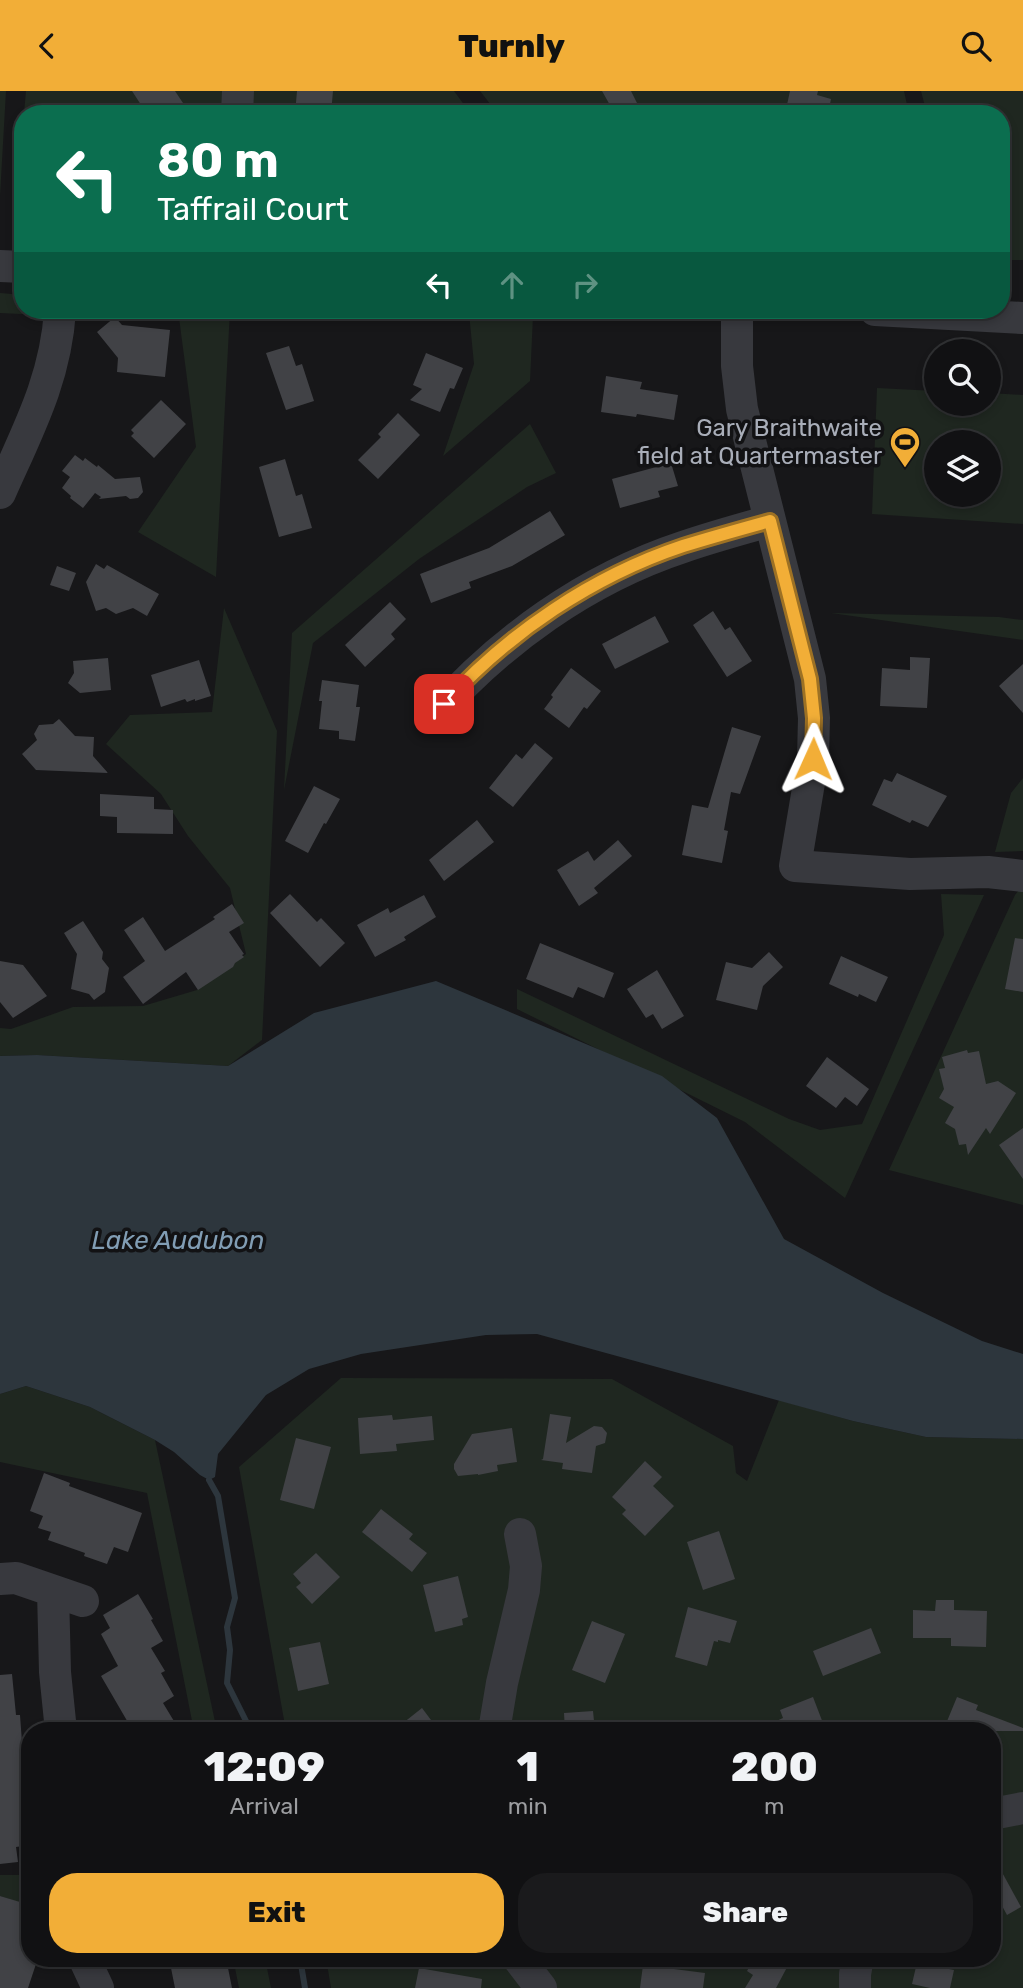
<!DOCTYPE html>
<html lang="en">
<head>
<meta charset="utf-8">
<style>
	:root { --surface:#111113; --page:#1a1a1c; --text:#f1f3f6; --muted:#9c9da0; --line:#303133; --accent:#f2ae37 }
	body { margin:0; font-family:Rubik,sans-serif; background:var(--page); color:var(--text); height:100vh; display:flex; flex-direction:column; font-size:26px; white-space:nowrap }
	* { box-sizing:border-box; margin:0 }
	p { font-size:23px; color:var(--muted) }
	.icon { flex:none; width:38px; height:38px; fill:none; stroke:currentColor; stroke-width:2; stroke-linecap:round; stroke-linejoin:round }
	.map { position:relative; flex:1; overflow:hidden }
	.panel { position:absolute; left:21px; top:1631px; width:980px; height:245px; display:flex; flex-direction:column; background:var(--surface); border-radius:28px; box-shadow:0 4px 10px #0003,0 0 0 2px var(--line) }
	.panel>* { flex:none }
	.hud { position:absolute; left:14px; top:14px; width:996px; height:214px; border-radius:28px; box-shadow:0 4px 10px #0003,0 0 0 2px var(--line); background:#0b6e4f; color:#fff; overflow:hidden }
	.buttons { position:absolute; left:924px; top:248px; display:grid; gap:14px }
	.buttons a { display:grid; place-items:center; width:77px; height:77px; border-radius:50%; background:var(--surface); box-shadow:0 4px 10px #0003,0 0 0 2px var(--line); font-size:35px }
	.pin { position:absolute; display:grid; place-items:center; width:60px; height:60px; color:#fff; margin:-30px; border-radius:14px; box-shadow:0 4px 10px #0006 }
	.me { position:absolute; width:77px; margin:-38px; rotate:1deg; stroke-linejoin:round; filter:drop-shadow(0 0 5px #0008) }
	.turn { display:flex; align-items:center; gap:24px; height:147px; padding:0 28px; font-size:32px }
	.turn .icon { width:91px; height:91px; stroke-width:2.5 }
	.turn b { display:block; font-size:49px; line-height:60px }
	.lanes { display:flex; align-items:center; height:66px; padding:0 28px; background:#0003; justify-content:center; gap:35px; direction:ltr }
	.lanes .off { opacity:.35 }
	.eta { display:flex; justify-content:space-evenly; align-items:center; height:119px; text-align:center }
	.eta b { font-size:42px; font-weight:800; line-height:49px }
	.primary-button { display:flex; gap:14px; margin-top:auto; padding:14px 28px }
	.primary-button a { flex:1; height:80px; border-radius:28px; background:var(--accent); color:#111; font-size:28px; font-weight:800; line-height:80px; text-align:center }
	.primary-button a+a { background:var(--page); color:var(--text) }
	header { display:flex; justify-content:space-between; align-items:center; height:91px; padding:0 28px; background:var(--accent); color:#111; font-size:32px; font-weight:800 }
	.map>svg:first-child { display:block }
	.green { fill:#1f2720; fill-rule:evenodd }
	.water { fill:#2d363d }
	.lines { fill:none; stroke-linecap:round; stroke-linejoin:round }
	.stream { stroke:#2d363d; stroke-width:6 }
	.building { fill:#414246 }
	.minor { stroke:#38393e; stroke-width:32 }
	.route-casing { stroke:#9d7124; stroke-width:18 }
	.route { stroke:#f2ae37; stroke-width:12 }
	.labels { text-anchor:middle; stroke-width:7; stroke-linejoin:round; paint-order:stroke }
	.poi-label { font-size:24px; fill:#a9aeb9; stroke:#121214; text-anchor:end }
	.water-label { font-size:26px; font-style:italic; fill:#819db4; stroke:#121214 }
</style>
</head>
<body>
<header><svg class="icon" aria-label="back" viewBox="0 0 24 24"><path d="M15 5l-7 7 7 7"/></svg>Turnly<svg class="icon" aria-label="search" viewBox="0 0 24 24"><circle cx="10" cy="10" r="6"/><path d="M15 15l6 6"/></svg></header>
<div class="map">
<svg width="1023" height="1897" viewBox="0 0 1023 1897">
	<rect width="100%" height="100%" fill="#171719"/>
	<!-- green -->
	<path class="green" d="M 0,0 L 6,0 L 0,105 Z
		M 26,0 L 454,0 L 471,23 L 24,23 Z
		M 480,0 L 904,0 L 909,23 L 498,23 Z
		M 921,0 L 1023,0 L 1023,169 L 1001,169 L 1001,23 L 927,23 Z
		M 0,202 L 23,204 L 23,219 L 39,219 L 41,224 L 0,222 Z
		M 178,219 L 230,219 L 216,486 L 138,441 L 196,356 Z
		M 469,222 L 533,225 L 530,290 L 443,365 L 474,273 Z
		M 877,297 L 936,300 L 936,313 L 989,313 L 989,302 L 1023,304 L 1023,433 L 872,423 ZM 936,352 L 989,352 L 989,404 L 936,404 Z
		M 530,333 L 556,382 L 527,396 L 419,468 L 313,552 L 284,699 L 292,542 Z
		M 224,517 L 277,640 L 262,949 L 228,975 L 37,964 L 0,965 L 0,937 L 11,938 L 73,916 L 143,915 L 197,899 L 246,863 L 230,797 L 188,745 L 161,703 L 106,653 L 130,624 L 212,621 Z
		M 831,522 L 999,526 L 1023,529 L 1023,549 Z
		M 1023,687 L 1023,760 L 995,761 L 1011,702 Z
		M 1023,794 L 1023,1114 L 889,1079 L 1015,804 Z
		M 941,803 L 984,804 L 845,1107 L 745,1031 L 517,918 L 517,898 L 789,1028 L 820,1039 L 862,1033 L 944,844 Z
		M 341,1287 L 612,1288 L 733,1355 L 736,1382 L 747,1390 L 779,1309 L 853,1330 L 926,1346 L 1023,1348 L 1023,1897 L 331,1897 L 326,1867 L 992,1867 L 992,1640 L 286,1640 L 239,1376 Z
		M 26,1295 L 90,1316 L 155,1349 L 217,1640 L 194,1640 L 147,1402 L 0,1371 L 0,1303 Z
		M 0,1784 L 30,1784 L 30,1815 L 0,1805 Z
		M 233,1867 L 265,1867 L 271,1897 L 239,1897 Z"/>
	<!-- water -->
	<path class="water" d="M 436,890 L 662,985 L 717,1027 L 784,1148 L 883,1202 L 982,1250 L 1023,1263 L 1023,1348 L 926,1346 L 853,1330 L 537,1243 L 486,1244 L 361,1263 L 309,1278 L 266,1304 L 218,1363 L 215,1386 L 209,1389 L 200,1384 L 174,1361 L 155,1349 L 90,1316 L 26,1295 L 0,1303 L 0,965 L 37,964 L 228,975 L 314,922 Z"/>
	<g class="lines">
		<!-- stream -->
		<path class="stream" d="M 209,1389 L 218,1405 L 235,1507 L 227,1536 L 230,1559 L 227,1592 L 251,1640
			M 300,1867 L 305,1897"/>
	</g>
	<!-- building -->
	<path class="building" d="M 132,0 L 175,0 L 183,12 L 166,23 L 147,23 Z
		M 297,0 L 333,0 L 331,23 L 295,23 Z
		M 602,0 L 631,0 L 637,12 L 618,23 L 615,23 Z
		M 790,0 L 818,0 L 817,4 L 831,8 L 828,23 L 785,23 Z
		M 115,226 L 122,234 L 170,239 L 165,286 L 117,281 L 118,267 L 97,241 Z
		M 289,255 L 296,275 L 302,273 L 314,310 L 286,319 L 266,262 Z
		M 426,262 L 463,277 L 454,298 L 450,297 L 440,321 L 410,309 L 422,298 L 413,294 Z
		M 606,285 L 642,291 L 640,298 L 678,304 L 674,329 L 637,323 L 636,326 L 601,321 Z
		M 161,309 L 186,333 L 154,367 L 131,345 L 134,342 L 131,339 Z
		M 398,322 L 420,344 L 378,388 L 358,369 L 381,346 L 378,343 Z
		M 75,364 L 83,370 L 85,367 L 97,376 L 98,374 L 115,388 L 140,386 L 143,401 L 138,407 L 130,408 L 126,405 L 99,408 L 101,406 L 95,402 L 83,417 L 70,407 L 71,405 L 62,397 L 70,386 L 62,380 Z
		M 285,368 L 296,405 L 302,403 L 312,437 L 279,446 L 259,376 Z
		M 671,372 L 678,395 L 658,400 L 660,406 L 620,417 L 612,388 Z
		M 550,420 L 565,444 L 512,475 L 469,491 L 471,497 L 431,512 L 420,483 L 489,457 Z
		M 96,473 L 104,478 L 107,474 L 159,503 L 147,525 L 133,517 L 116,523 L 106,517 L 96,520 L 86,491 Z
		M 57,475 L 76,482 L 69,500 L 50,494 Z
		M 390,511 L 406,528 L 391,543 L 395,548 L 365,576 L 345,554 Z
		M 713,520 L 725,539 L 730,536 L 752,570 L 727,586 L 693,534 Z
		M 655,525 L 669,551 L 615,578 L 602,553 Z
		M 910,566 L 930,567 L 927,617 L 880,615 L 882,577 L 910,579 Z
		M 108,567 L 111,599 L 80,602 L 68,592 L 74,582 L 73,570 Z
		M 199,569 L 211,605 L 195,610 L 195,608 L 187,611 L 185,608 L 161,616 L 151,584 Z
		M 1023,573 L 1023,622 L 999,595 Z
		M 571,577 L 601,600 L 587,618 L 584,616 L 569,637 L 544,618 L 553,606 L 551,604 Z
		M 322,589 L 359,594 L 356,616 L 360,616 L 355,650 L 339,648 L 339,640 L 319,638 L 322,610 L 319,610 Z
		M 59,628 L 75,645 L 94,646 L 93,665 L 108,682 L 36,679 L 22,663 L 37,649 L 34,643 L 39,634 L 53,633 Z
		M 732,636 L 761,645 L 740,703 L 731,701 L 724,739 L 728,740 L 722,772 L 682,764 L 692,714 L 708,717 Z
		M 535,652 L 553,667 L 513,716 L 489,697 L 516,663 L 522,668 Z
		M 897,682 L 947,705 L 928,736 L 912,729 L 910,732 L 872,714 L 884,688 L 892,691 Z
		M 314,695 L 340,708 L 326,733 L 324,732 L 308,762 L 285,750 Z
		M 100,703 L 154,706 L 154,718 L 173,719 L 173,743 L 117,742 L 117,726 L 100,725 Z
		M 477,729 L 494,751 L 444,790 L 429,769 Z
		M 618,749 L 632,765 L 594,797 L 598,802 L 579,815 L 557,779 L 588,760 L 594,770 Z
		M 290,803 L 317,831 L 321,827 L 345,852 L 320,876 L 270,822 Z
		M 424,804 L 436,826 L 404,846 L 406,849 L 375,866 L 357,834 L 388,817 L 390,822 Z
		M 232,813 L 244,832 L 229,841 L 244,863 L 242,864 L 244,866 L 235,872 L 233,876 L 198,899 L 186,881 L 143,913 L 123,886 L 145,870 L 124,839 L 143,826 L 165,860 L 215,828 L 213,826 Z
		M 83,830 L 103,861 L 102,868 L 109,877 L 105,901 L 94,909 L 89,903 L 71,898 L 77,863 L 64,842 Z
		M 1015,847 L 1023,848 L 1023,901 L 1005,898 Z
		M 540,852 L 614,882 L 604,907 L 578,896 L 573,907 L 526,888 Z
		M 769,861 L 783,876 L 763,895 L 757,919 L 716,909 L 726,871 L 752,877 Z
		M 841,865 L 888,886 L 876,911 L 859,903 L 858,906 L 829,893 Z
		M 0,870 L 23,874 L 47,905 L 13,927 L 0,911 Z
		M 657,879 L 684,925 L 662,938 L 653,923 L 646,927 L 627,898 Z
		M 967,959 L 968,962 L 979,960 L 986,993 L 998,990 L 1016,1002 L 990,1043 L 986,1037 L 968,1064 L 966,1053 L 959,1054 L 955,1038 L 945,1032 L 954,1016 L 939,1007 L 944,998 L 939,978 L 945,977 L 942,966 Z
		M 827,966 L 869,998 L 857,1015 L 845,1006 L 836,1017 L 806,995 Z
		M 1023,1037 L 1023,1088 L 999,1054 Z
		M 550,1323 L 571,1326 L 566,1352 L 594,1335 L 602,1336 L 607,1342 L 605,1352 L 596,1355 L 592,1382 L 562,1378 L 563,1372 L 541,1369 L 543,1368 Z
		M 392,1324 L 393,1329 L 432,1325 L 434,1349 L 396,1353 L 397,1360 L 360,1363 L 358,1327 Z
		M 512,1337 L 517,1371 L 497,1374 L 498,1380 L 478,1384 L 478,1383 L 458,1385 L 454,1378 L 454,1373 L 472,1343 Z
		M 296,1347 L 331,1356 L 314,1418 L 280,1409 Z
		M 645,1370 L 662,1386 L 653,1395 L 674,1415 L 645,1445 L 622,1423 L 626,1419 L 612,1406 Z
		M 44,1382 L 70,1392 L 69,1395 L 142,1422 L 128,1461 L 114,1456 L 107,1473 L 84,1465 L 85,1462 L 48,1449 L 51,1441 L 38,1437 L 43,1425 L 30,1420 Z
		M 381,1418 L 413,1443 L 409,1448 L 427,1462 L 412,1481 L 362,1441 Z
		M 719,1440 L 735,1488 L 703,1499 L 687,1451 Z
		M 316,1462 L 340,1486 L 312,1513 L 296,1496 L 301,1492 L 293,1483 Z
		M 458,1485 L 468,1526 L 462,1528 L 463,1534 L 435,1541 L 423,1494 Z
		M 138,1503 L 153,1528 L 151,1529 L 163,1550 L 151,1557 L 165,1580 L 161,1582 L 174,1605 L 163,1612 L 180,1640 L 133,1640 L 101,1585 L 118,1575 L 101,1543 L 110,1537 L 103,1524 Z
		M 936,1509 L 954,1509 L 954,1519 L 987,1520 L 986,1556 L 951,1555 L 951,1547 L 913,1547 L 913,1519 L 935,1520 Z
		M 688,1516 L 737,1530 L 730,1552 L 718,1549 L 718,1551 L 714,1550 L 707,1575 L 675,1566 Z
		M 592,1530 L 625,1543 L 605,1592 L 572,1579 Z
		M 871,1537 L 881,1562 L 823,1585 L 813,1560 Z
		M 320,1551 L 329,1593 L 298,1600 L 289,1557 Z
		M 12,1583 L 16,1624 L 20,1624 L 23,1665 L 21,1665 L 27,1727 L 30,1726 L 30,1754 L 16,1756 L 18,1771 L 0,1773 L 0,1584 Z
		M 813,1606 L 826,1640 L 754,1640 L 783,1627 L 780,1619 Z
		M 957,1606 L 978,1614 L 976,1619 L 1023,1637 L 1023,1640 L 943,1640 Z
		M 422,1617 L 434,1633 L 425,1640 L 393,1640 Z
		M 593,1620 L 595,1640 L 565,1640 L 564,1622 Z
		M 992,1763 L 1021,1816 L 1007,1824 L 1001,1813 L 992,1817 Z
		M 0,1805 L 30,1814 L 30,1867 L 38,1867 L 28,1897 L 0,1897 Z
		M 169,1867 L 226,1867 L 232,1897 L 175,1897 Z
		M 754,1867 L 792,1867 L 776,1897 L 745,1897 L 753,1884 L 747,1880 Z
		M 918,1867 L 951,1867 L 949,1878 L 954,1879 L 950,1897 L 930,1897 L 912,1893 Z
		M 643,1874 L 705,1882 L 703,1897 L 640,1897 Z
		M 419,1877 L 482,1888 L 481,1897 L 415,1897 Z"/>
	<g class="lines">
		<!-- minor -->
		<path class="minor" d="M 237,23 L 238,0
			M 0,175 L 23,176
			M 737,219 L 737,275 L 742,318 L 810,588 L 814,627 L 813,668 L 795,775 L 910,783 L 988,781 L 1023,785
			M 875,219 L 1023,227
			M 0,402 C 27,341 56,288 60,219
			M 433,626 C 500,550 586,488 683,456 C 712,446 741,438 770,430
			M 0,1488 L 16,1487 L 83,1510
			M 53,1500 L 55,1581 L 61,1640
			M 494,1640 L 502,1592 L 524,1499 L 526,1475 L 520,1443
			M 992,1723 L 1023,1717
			M 84,1867 L 98,1897
			M 518,1867 L 541,1897
			M 855,1897 L 855,1883 L 858,1867"/>
	</g>
	<g class="lines">
		<!-- route casing -->
		<g class="route-casing">
			<path id="route" d="M 444,613 C 508,542 593,485 683,455 C 712,446 741,438 770,430 L 810,588 L 814,627 L 813,668"/>
		</g>
		<!-- route -->
		<use href="#route" class="route"/>
	</g>
	<!-- icons -->
	<defs>
		<g id="stadium-pin" transform="scale(1.575)"><path d="M0 17L-7.5 6A9.5 9.5 0 1 1 7.5 6Z" fill="#f2ae37" stroke="#121214"/><path d="M0-5a6.5 5 0 1 0 0 10a6.5 5 0 1 0 0-10ZM-3.5-1.8h7v3.6h-7Z" fill="#111"/></g>
	</defs>
	<g fill-rule="evenodd">
		<use href="#stadium-pin" x="905" y="351"/>
	</g>
	<g class="labels">
		<!-- poi labels -->
		<g class="poi-label">
			<text x="882" y="345">Gary Braithwaite<tspan x="882" dy="28">field at Quartermaster</tspan></text>
		</g>
		<!-- water labels -->
		<g class="water-label">
			<text x="178" y="1158">Lake Audubon</text>
		</g>
	</g>
</svg>
<div class="buttons">
<a><svg class="icon" aria-label="search" viewBox="0 0 24 24"><circle cx="10" cy="10" r="6"/><path d="M15 15l6 6"/></svg></a>
<a><svg class="icon" aria-label="layers" viewBox="0 0 24 24"><path d="M12 4l9 5-9 5-9-5zM3 14l9 5 9-5"/></svg></a>
</div>
<div class="pin" style="left:444px;top:613px;background:#d93025"><svg class="icon" aria-label="arrive" viewBox="0 0 24 24"><path d="M6 21V4h12l-3 4 3 4H6"/></svg></div>
<svg class="me" style="left:813px;top:668px" viewBox="-20 -20 40 40"><path d="M0-17L14 15 0 8-14 15z" fill="#f2ae37" stroke="#fff" stroke-width="4"/></svg>
<div class="hud">
<div class="turn"><svg class="icon" aria-label="left" viewBox="0 0 24 24"><path d="M17 20v-9H6M10 6l-5 5 5 5"/></svg><div><b>80 m</b>Taffrail Court</div></div>
<div class="lanes"><svg class="icon" aria-label="left" viewBox="0 0 24 24"><path d="M17 20v-9H6M10 6l-5 5 5 5"/></svg><svg class="icon off" aria-label="ahead" viewBox="0 0 24 24"><path d="M12 20V5M6 11l6-6 6 6"/></svg><svg class="icon off" aria-label="right" viewBox="0 0 24 24"><path d="M7 20v-9h11M14 6l5 5-5 5"/></svg></div>
</div>
<section class="panel">
<div class="eta">
<div><b>12:09</b><p>Arrival</p></div>
<div><b>1</b><p>min</p></div>
<div><b>200</b><p>m</p></div>
</div>
<div class="primary-button"><a>Exit</a><a>Share</a></div>
</section>
</div>
</body>
</html>
